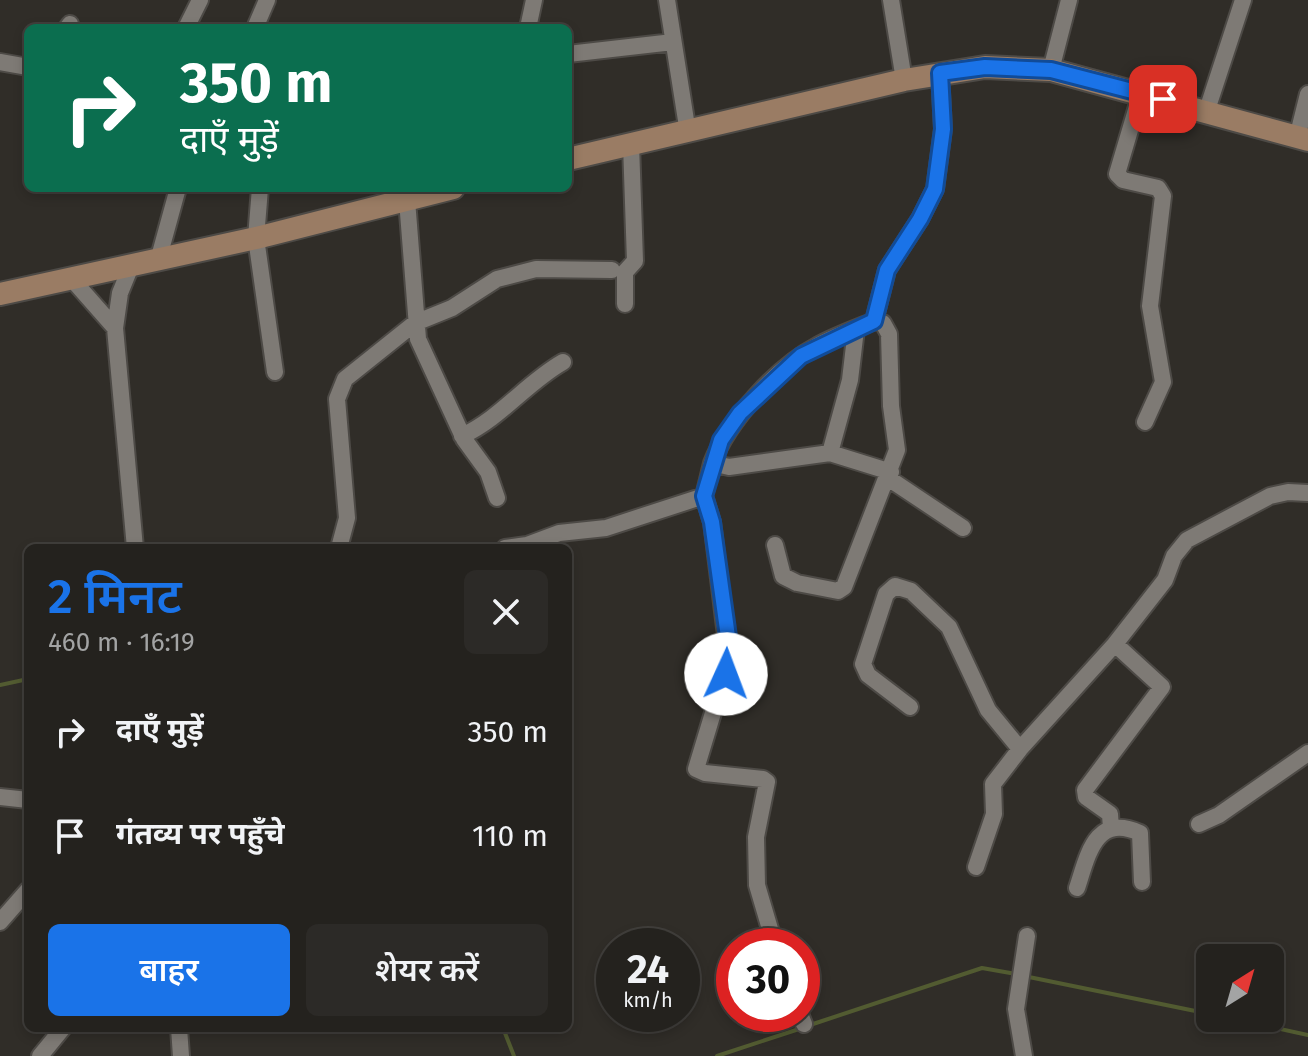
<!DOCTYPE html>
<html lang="hi">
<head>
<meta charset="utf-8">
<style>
	:root { --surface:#24221e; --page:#2c2a27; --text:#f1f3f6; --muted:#a3a4a4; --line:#413f3c; --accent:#1a73e8 }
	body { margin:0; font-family:"Fira Sans","Noto Sans Devanagari",sans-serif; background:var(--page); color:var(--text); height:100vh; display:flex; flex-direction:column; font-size:30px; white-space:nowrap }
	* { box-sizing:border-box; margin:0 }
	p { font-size:26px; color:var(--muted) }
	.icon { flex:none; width:44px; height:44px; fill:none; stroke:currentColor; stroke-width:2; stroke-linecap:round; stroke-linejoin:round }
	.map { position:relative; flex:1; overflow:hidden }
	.sheet { position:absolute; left:24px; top:544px; width:548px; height:488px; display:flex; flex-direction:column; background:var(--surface); border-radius:12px; box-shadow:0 4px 12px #0003,0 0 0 2px var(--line) }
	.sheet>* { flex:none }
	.hud { position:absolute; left:24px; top:24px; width:548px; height:168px; border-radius:12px; box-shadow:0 4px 12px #0003,0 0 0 2px var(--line); background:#0b6e4f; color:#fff; overflow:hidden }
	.needle { width:52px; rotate:37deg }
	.buttons { position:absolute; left:1196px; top:944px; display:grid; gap:16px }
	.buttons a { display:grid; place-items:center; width:88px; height:88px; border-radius:12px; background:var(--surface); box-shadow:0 4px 12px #0003,0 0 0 2px var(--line); font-size:40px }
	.speed { position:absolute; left:596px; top:928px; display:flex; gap:16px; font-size:40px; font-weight:700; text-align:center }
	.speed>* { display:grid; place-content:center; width:104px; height:104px; border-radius:50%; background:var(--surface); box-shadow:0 4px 12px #0003,0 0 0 2px var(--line); line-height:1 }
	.speed small { font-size:20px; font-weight:400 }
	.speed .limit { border:12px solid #d22; background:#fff; color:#111 }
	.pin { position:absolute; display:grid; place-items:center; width:68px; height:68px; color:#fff; margin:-34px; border-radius:16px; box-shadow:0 4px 12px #0006 }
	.me { position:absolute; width:88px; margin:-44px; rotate:2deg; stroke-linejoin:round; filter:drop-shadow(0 0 6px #0008) }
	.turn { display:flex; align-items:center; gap:28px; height:168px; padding:0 24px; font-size:36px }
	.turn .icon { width:104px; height:104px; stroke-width:2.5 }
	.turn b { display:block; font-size:56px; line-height:68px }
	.round { display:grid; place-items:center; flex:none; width:84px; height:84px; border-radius:12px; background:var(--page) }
	.head { display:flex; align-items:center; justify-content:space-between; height:136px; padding:0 24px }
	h1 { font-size:48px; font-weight:600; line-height:60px; color:var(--accent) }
	.button { display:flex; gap:16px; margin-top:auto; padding:16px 24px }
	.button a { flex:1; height:92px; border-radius:12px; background:var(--accent); color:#fff; font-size:32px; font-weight:600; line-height:92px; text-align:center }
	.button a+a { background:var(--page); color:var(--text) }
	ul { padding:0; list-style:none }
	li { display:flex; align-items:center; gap:24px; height:104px; padding:0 24px }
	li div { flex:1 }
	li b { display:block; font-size:30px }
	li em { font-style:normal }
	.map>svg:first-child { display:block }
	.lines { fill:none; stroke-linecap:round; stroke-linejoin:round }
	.stream { stroke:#525b31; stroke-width:4 }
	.street-casing { stroke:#4d4a46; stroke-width:20 }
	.secondary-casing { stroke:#4d4a46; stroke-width:26 }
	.street { stroke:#7e7a75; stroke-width:16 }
	.secondary { stroke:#9a7c64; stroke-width:22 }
	.route-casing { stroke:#114b97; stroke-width:20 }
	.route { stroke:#1a73e8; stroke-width:14 }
</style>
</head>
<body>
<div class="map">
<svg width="1308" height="1056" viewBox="0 0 1308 1056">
	<rect width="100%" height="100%" fill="#302d28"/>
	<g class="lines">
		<!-- stream -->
		<path class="stream" d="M 0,685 L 28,679
			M 1024,976 L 1210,1014
			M 1230,1018 L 1308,1035
			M 810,1025 L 982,968 L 1016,974
			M 503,1028 L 514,1056
			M 717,1056 L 802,1028"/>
		<!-- street casing -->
		<g class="street-casing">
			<path id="street" d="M 667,0 L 688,133
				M 891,0 L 904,80
				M 67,28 L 70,24
				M 186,28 L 200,0
				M 255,28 L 267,0
				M 528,28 L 534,0
				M 568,54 L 673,42
				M 0,62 L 28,67
				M 1051,70 L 1069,0
				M 1141,93 L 1117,174 L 1123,180 L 1158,188 L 1163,196 L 1150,306 L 1163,382 L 1145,422
				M 1207,110 L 1243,0
				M 1297,138 L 1308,94
				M 260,188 L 256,238 L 275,372
				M 407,200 L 418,339 L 464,439 L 488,472 L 497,498
				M 159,257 L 178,188
				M 131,266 L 120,293 L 115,328 L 135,548
				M 71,278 L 115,328
				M 625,304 L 625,272 L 635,261 L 631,144
				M 874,321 L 887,270 L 920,219 L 935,189 L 943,129 L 940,73
				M 856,329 L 850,380 L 830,453 L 891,472
				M 462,436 C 501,418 526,383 563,362
				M 712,463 L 704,496 L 712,522 L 729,660 L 696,769 L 705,773 L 763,779 L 767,782 L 756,837 L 757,885 L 775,946
				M 888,478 L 963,528
				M 775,545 L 783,576 L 797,583 L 838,591 L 844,587 L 897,450 L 891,406 L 889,334 L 883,323 L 874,321 C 855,329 835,336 817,346 C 777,367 728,421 712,463 L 729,467 L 830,453
				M 339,548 L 347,518 L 337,399 L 345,379 L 415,323 L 452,308 L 497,279 L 536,269 L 612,270
				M 505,548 L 527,545 L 559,533 L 606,528 L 704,496
				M 1115,644 L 1165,580 L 1174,556 L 1187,540 L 1270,496 L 1288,492 L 1308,493
				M 910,707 L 868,675 L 863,664 L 886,594 L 895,586 L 911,591 L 949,627 L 988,710 L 1020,749
				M 0,797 L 28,800
				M 1199,824 L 1219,815 L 1308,753
				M 976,867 L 994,814 L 993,784 L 1020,749 L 1115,644 L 1162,687 L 1085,790 L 1086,797 L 1110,814 L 1111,829
				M 1077,888 C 1088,855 1095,813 1140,833 L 1142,882
				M 0,922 L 28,890
				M 800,1014 L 804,1024
				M 179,1028 L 181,1056
				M 40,1056 L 63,1028
				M 1024,1056 L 1016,1009 L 1027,936"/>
		</g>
		<!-- secondary casing -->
		<g class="secondary-casing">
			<path id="secondary" d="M 568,159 L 904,80 L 985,67 L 1051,70 L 1308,140
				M 0,294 L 256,238 L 453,188"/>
		</g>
		<!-- street -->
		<use href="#street" class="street"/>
		<!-- secondary -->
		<use href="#secondary" class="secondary"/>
	</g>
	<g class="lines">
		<!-- route casing -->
		<g class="route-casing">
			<path id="route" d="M 726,674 L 729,644 L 712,522 L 704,496 L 721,440 L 740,413 L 801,356 L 874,321 L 887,270 L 920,219 L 935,189 L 943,129 L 940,73 L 985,67 L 1051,70 L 1163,99"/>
		</g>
		<!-- route -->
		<use href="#route" class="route"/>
	</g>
</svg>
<div class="buttons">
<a><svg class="needle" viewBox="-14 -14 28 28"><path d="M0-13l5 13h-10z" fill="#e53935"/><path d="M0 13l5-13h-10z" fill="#a3a4a4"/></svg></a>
</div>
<div class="speed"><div>24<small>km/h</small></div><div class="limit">30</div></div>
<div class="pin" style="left:1163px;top:99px;background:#d93025"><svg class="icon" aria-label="arrive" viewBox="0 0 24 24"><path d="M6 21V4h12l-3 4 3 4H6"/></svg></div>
<svg class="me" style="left:726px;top:674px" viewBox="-20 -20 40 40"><circle r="19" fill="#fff"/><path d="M0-13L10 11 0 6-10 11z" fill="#1a73e8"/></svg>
<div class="hud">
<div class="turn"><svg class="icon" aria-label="right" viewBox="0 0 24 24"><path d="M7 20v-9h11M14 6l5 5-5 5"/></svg><div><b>350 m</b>दाएँ मुड़ें</div></div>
</div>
<section class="sheet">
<div class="head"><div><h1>2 मिनट</h1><p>460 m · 16:19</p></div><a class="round"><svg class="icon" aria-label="close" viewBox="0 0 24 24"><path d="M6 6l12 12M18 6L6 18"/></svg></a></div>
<ul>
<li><svg class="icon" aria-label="right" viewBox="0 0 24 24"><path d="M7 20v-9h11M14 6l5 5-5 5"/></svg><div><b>दाएँ मुड़ें</b></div><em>350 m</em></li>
<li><svg class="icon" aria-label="arrive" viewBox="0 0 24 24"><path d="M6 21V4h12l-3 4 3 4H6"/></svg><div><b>गंतव्य पर पहुँचे</b></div><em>110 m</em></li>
</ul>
<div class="button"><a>बाहर</a><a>शेयर करें</a></div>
</section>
</div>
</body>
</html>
